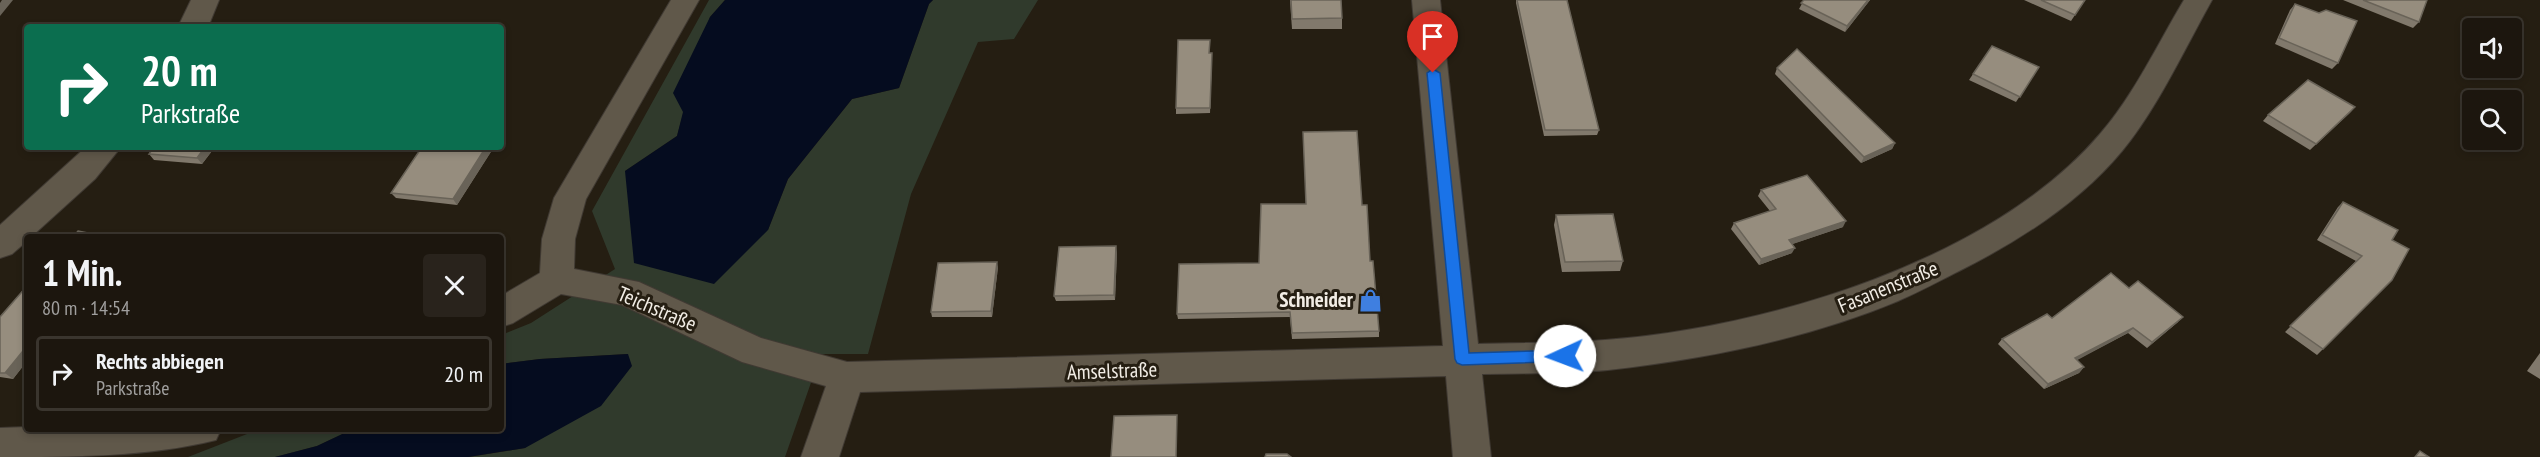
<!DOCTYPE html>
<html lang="de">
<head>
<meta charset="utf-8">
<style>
  :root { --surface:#1c160e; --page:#29231c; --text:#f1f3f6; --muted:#a09f9e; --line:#3a352e }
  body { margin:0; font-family:"PT Sans Narrow",sans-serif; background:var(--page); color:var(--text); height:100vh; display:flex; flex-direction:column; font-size:22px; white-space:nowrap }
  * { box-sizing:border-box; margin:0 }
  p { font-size:20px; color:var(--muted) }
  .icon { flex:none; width:33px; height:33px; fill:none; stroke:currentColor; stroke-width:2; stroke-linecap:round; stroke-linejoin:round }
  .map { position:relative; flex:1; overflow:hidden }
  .panel { position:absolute; left:24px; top:234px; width:480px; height:198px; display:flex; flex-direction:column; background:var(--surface); border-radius:6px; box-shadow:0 3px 9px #0003,0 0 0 2px var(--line) }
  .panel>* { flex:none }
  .hud { position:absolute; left:24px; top:24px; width:480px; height:126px; border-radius:6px; box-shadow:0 3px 9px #0003,0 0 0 2px var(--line); background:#0b6e4f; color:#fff; overflow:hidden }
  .controls { position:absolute; left:2462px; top:18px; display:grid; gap:12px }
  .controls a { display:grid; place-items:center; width:60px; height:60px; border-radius:6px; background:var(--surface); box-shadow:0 3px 9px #0003,0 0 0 2px var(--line); font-size:30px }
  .pin { position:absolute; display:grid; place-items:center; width:51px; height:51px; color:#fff; margin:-62px -26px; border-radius:50% 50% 50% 0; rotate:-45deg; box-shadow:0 0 6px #0007 }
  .pin .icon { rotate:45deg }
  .me { position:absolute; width:66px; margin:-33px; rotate:268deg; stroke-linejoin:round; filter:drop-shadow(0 0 4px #0008) }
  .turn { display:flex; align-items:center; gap:21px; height:126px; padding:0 18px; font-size:27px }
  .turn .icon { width:78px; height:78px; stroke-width:2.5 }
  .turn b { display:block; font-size:42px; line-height:51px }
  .round { display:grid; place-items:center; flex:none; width:63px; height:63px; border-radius:6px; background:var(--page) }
  .overview { display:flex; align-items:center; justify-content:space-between; height:102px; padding:0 18px }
  h1 { font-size:36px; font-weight:700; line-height:45px }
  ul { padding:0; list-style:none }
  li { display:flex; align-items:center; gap:18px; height:75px; margin:0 12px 9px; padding:0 6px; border:3px solid var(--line); border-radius:6px }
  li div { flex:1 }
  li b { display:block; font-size:22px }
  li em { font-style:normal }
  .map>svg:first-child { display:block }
</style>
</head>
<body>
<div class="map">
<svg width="2540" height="457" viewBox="0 0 2540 457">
  <rect width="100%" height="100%" fill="#251e12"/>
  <g fill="#303a2c">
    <path d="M709 0H725L710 17 677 136 625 171 768 230 788 179 852 99 899 88 929 4 933 0H1038L1014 39 978 42 911 194 868 354H821L785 457H469L525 448 628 354 540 359 501 364V335L531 323 615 269 592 211Z"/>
    <path d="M260 429H353L317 446 275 457H188Z"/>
  </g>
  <g fill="#050c1f">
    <path d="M725 0H933L929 4 899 88 852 99 788 179 768 230 714 284 634 263 625 171 677 136 683 112 673 93 710 17Z"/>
    <path d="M628 354 632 366 601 406 525 448 468 457H275L317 446 353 429H501V364L540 359Z"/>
  </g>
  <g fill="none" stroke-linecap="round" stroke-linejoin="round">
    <defs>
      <g id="minor">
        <path d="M191 0H219L208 27H178Z"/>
        <path d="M671 0H699L586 199 575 239 574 269 639 282 761 338 847 362 1443 346 1412 0H1440L1478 344C1520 343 1563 343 1605 340 1766 328 1992 261 2100 134 2134 95 2157 45 2184 0H2212C2185 48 2157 109 2122 151 2079 203 2019 241 1959 271 1939 281 1919 292 1898 301 1807 339 1706 359 1608 370 1567 374 1523 373 1482 374L1491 457H1453L1446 376 860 392 839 457H801L826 386 742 362 622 305 561 294 513 323 501 327V296L540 273 542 239 554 198Z"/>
        <path d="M86 147H121L95 179 31 237H27V241L12 254 0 258V225Z"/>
        <path d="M27 427V429H221L216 440C148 457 71 457 0 457V428Z"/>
      </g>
    </defs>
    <use href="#minor" stroke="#403a33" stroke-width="2"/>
    <use href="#minor" fill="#60584a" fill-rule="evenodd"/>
  </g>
  <g fill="#81796c">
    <path d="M1290 0H1341L1342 18V29H1292Z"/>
    <path d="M1516 0H1567L1599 130 1597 135 1544 136 1516 3Z"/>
    <path d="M1804 0H1870L1845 32 1799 9Z"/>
    <path d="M2024 0H2085L2071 21Z"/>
    <path d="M2343 0H2427L2419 22 2413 28Z"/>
    <path d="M2295 4 2338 63 2332 69 2275 44 2290 10Z"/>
    <path d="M1210 53H1212V59L1210 113 1176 114V108Z"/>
    <path d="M2039 67 2016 102 1969 80 1973 74Z"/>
    <path d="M1777 68 1895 143 1892 149 1861 163 1775 74Z"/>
    <path d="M2355 107 2310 150 2263 121 2268 115Z"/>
    <path d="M154 147H215L202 164 154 160 149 154Z"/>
    <path d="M422 147H494L457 205 396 198 391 193Z"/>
    <path d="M1761 190 1843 227 1792 244V253L1759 265 1731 229 1734 223 1770 211 1758 196Z"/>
    <path d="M2343 202 2392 240 2323 349 2317 355 2285 332 2356 261 2317 240 2338 207Z"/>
    <path d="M1362 205 1370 261 1379 331V337L1292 339 1290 317 1178 319 1177 314 1259 263Z"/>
    <path d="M1556 215 1623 261 1620 271 1562 272 1554 225Z"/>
    <path d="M1117 252 1115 300 1056 301 1054 296Z"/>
    <path d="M998 267 992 317H932L931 312Z"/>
    <path d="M27 286V361L13 379 0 377V317Z"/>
    <path d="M2129 288 2178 322 2147 348 2128 333 2076 360 2084 367 2079 373 2044 389 1998 344 2002 339Z"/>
    <path d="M2540 353V379L2527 371Z"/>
  </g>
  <g fill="#696358">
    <path d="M2 0H13L0 16V3Z"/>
    <path d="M1868 0H1870L1845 32 1847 26Z"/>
    <path d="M2355 107 2350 113 2310 150 2316 144Z"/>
    <path d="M1895 143 1892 149 1861 163 1864 157Z"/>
    <path d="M205 147H215L202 164 197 158Z"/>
    <path d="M486 147H494L457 205 453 199Z"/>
    <path d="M1846 221 1843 227 1787 246 1789 240Z"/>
    <path d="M1116 246 1117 252 1115 300 1114 295Z"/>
    <path d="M1795 248 1792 253 1759 265 1761 259Z"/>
    <path d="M997 262 998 267 992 317 991 311Z"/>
    <path d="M2183 317 2178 322 2147 348 2152 342Z"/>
    <path d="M2133 328 2128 333 2070 364 2075 358Z"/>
    <path d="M27 346V361L13 379 5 373Z"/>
    <path d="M2084 367 2079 373 2044 389 2048 384Z"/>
  </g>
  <g fill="#968d7e" stroke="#696358" stroke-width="1.5">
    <path d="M1291 0H1341L1342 18 1292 19Z"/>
    <path d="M1517 0H1567L1599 130H1545Z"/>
    <path d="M1804 0H1868L1847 26 1801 3Z"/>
    <path d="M2041 0H2085L2075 15Z"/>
    <path d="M2363 0H2427L2419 22Z"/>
    <path d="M2295 4 2319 13 2326 10 2357 21 2338 63 2279 38Z"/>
    <path d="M294 23 292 27H242L243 25Z"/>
    <path d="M1178 40H1210L1209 53H1212L1210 108H1176Z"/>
    <path d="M1992 46 2039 67 2020 97 1973 74Z"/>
    <path d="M1797 49 1895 143 1864 157 1777 68Z"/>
    <path d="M2308 80 2355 107 2316 144 2268 115Z"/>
    <path d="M1357 131 1362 205H1367L1370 261H1373L1379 331 1292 333 1290 312 1177 314 1179 264 1259 263 1261 204H1306L1303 132Z"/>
    <path d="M154 147H205L197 158 149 154Z"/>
    <path d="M422 147H486L453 199 391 193Z"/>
    <path d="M1807 175 1846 221 1789 240 1795 248 1761 259 1734 223 1776 209 1761 190Z"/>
    <path d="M2343 202 2398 230 2392 240 2409 249 2392 280 2323 349 2290 326 2362 256 2322 235Z"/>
    <path d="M1613 214 1623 261 1565 262 1556 215Z"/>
    <path d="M78 231 108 237H73Z"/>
    <path d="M1116 246 1114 295 1054 296 1059 247Z"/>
    <path d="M997 262 991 311 931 312 938 263Z"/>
    <path d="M2111 273 2129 288 2138 281 2183 317 2152 342 2133 328 2075 358 2084 367 2048 384 2002 339 2047 314 2052 318Z"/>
    <path d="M27 286V346L5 373H0V317Z"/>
    <path d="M1177 415 1176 457H1111L1114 416Z"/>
    <path d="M2420 451 2429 457H2415Z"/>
    <path d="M1266 454H1287L1291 457H1265Z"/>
  </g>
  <path fill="#1a73e8" stroke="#114b97" stroke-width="1.5" d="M1433 69 1440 73 1469 353 1565 350 1570 352 1572 356 1570 361 1462 365 1457 363 1455 359 1427 73Z"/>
  <defs>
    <symbol id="shop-bare" viewBox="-9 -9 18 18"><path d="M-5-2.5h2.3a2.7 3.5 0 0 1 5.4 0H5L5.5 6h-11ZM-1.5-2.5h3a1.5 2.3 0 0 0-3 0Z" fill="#3f7fe0" stroke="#251e12" stroke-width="2.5" paint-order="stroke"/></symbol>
  </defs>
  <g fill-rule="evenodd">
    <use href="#shop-bare" x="1354" y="284" width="33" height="33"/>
  </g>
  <g text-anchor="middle" stroke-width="6" stroke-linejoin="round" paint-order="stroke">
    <g font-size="21" fill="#f2ede5" stroke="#251e12">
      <text transform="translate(1888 287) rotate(-22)" y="7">Fasanenstraße</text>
      <text transform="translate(657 309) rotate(23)" y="7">Teichstraße</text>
      <text transform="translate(1112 371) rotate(-2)" y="7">Amselstraße</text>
    </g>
    <g font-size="21" font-weight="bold" fill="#f2ede5" stroke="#251e12" text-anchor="end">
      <text x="1353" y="307">Schneider</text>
    </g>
  </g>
</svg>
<div class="controls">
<a><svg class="icon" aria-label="sound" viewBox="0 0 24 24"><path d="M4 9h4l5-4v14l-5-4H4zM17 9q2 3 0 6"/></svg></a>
<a><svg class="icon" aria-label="search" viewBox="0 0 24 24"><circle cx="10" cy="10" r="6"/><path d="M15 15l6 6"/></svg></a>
</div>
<div class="pin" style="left:1433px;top:73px;background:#d93025"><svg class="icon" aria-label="arrive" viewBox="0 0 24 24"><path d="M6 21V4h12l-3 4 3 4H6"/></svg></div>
<svg class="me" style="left:1565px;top:356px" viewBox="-20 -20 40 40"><circle r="19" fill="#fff"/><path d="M0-13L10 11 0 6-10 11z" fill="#1a73e8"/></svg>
<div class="hud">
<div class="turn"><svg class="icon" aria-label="right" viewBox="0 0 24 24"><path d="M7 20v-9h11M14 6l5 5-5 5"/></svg><div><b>20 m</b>Parkstraße</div></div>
</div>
<section class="panel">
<div class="overview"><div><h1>1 Min.</h1><p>80 m · 14:54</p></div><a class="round"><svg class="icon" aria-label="close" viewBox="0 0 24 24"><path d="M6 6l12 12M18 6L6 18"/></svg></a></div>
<ul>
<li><svg class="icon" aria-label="right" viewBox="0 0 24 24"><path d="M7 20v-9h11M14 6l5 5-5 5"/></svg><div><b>Rechts abbiegen</b><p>Parkstraße</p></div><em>20 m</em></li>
</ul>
</section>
</div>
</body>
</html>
